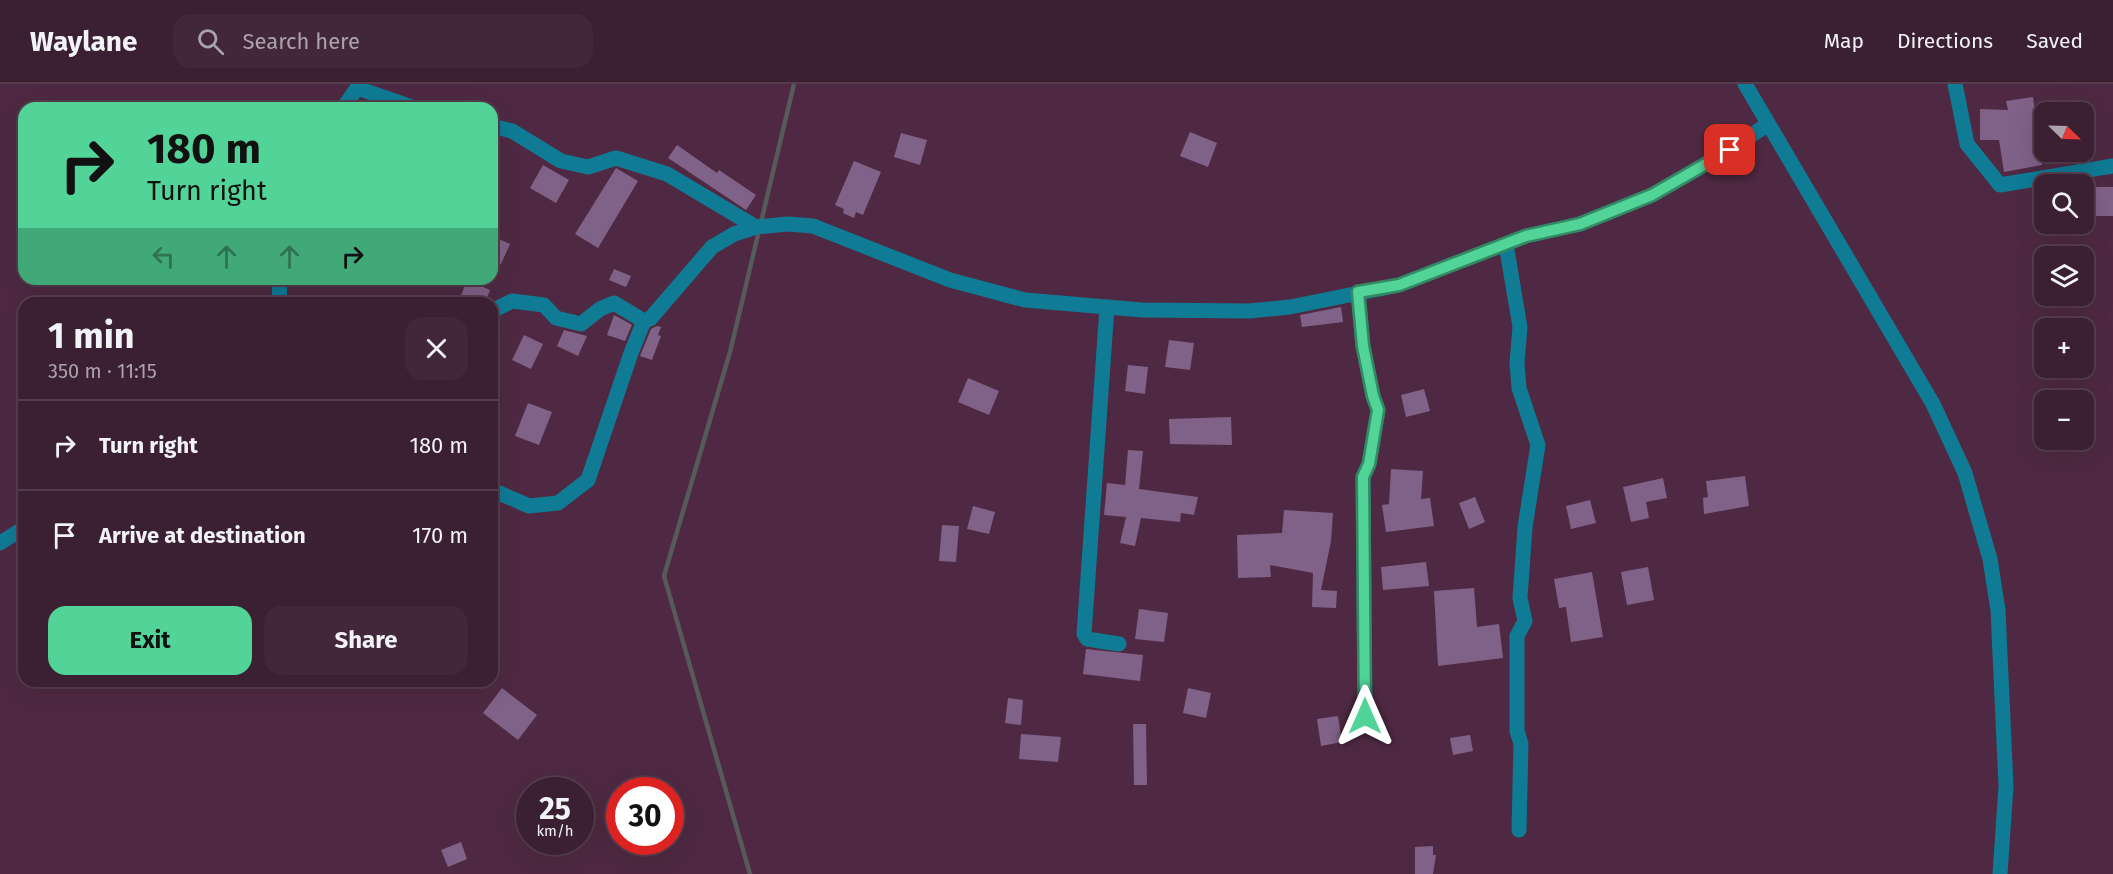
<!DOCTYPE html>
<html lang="en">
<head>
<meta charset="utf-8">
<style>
  :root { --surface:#3b1f32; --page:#42273a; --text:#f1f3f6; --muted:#aca2ac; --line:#543d4d; --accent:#52d397 }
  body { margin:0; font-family:"Fira Sans",sans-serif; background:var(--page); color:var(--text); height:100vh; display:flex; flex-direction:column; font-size:22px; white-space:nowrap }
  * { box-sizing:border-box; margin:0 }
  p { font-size:20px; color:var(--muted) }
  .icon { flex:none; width:33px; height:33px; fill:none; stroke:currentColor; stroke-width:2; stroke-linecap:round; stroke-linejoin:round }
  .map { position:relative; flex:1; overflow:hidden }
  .drawer { position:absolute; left:18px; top:213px; width:480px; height:390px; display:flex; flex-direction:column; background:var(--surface); border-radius:18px; box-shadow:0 6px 24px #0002,0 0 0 2px var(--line) }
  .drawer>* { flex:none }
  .banner { position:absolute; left:18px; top:18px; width:480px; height:183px; border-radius:18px; box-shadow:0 6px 24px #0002,0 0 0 2px var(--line); background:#52d397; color:#111; overflow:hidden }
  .needle { width:39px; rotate:113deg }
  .controls { position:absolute; left:2034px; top:18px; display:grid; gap:12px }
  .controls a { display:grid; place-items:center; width:60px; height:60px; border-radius:12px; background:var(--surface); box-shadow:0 6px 24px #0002,0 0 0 2px var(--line); font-size:30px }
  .speed { position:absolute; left:516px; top:693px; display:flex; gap:12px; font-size:30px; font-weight:700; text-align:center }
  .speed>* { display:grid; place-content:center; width:78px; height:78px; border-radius:50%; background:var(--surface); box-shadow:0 6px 24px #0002,0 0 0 2px var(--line); line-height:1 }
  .speed small { font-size:15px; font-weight:400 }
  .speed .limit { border:9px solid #d22; background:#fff; color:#111 }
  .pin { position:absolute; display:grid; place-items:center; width:51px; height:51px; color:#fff; margin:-26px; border-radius:12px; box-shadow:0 3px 9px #0006 }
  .me { position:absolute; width:66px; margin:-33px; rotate:0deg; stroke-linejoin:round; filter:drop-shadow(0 0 4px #0008) }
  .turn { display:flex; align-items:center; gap:21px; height:126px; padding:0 30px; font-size:27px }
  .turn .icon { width:78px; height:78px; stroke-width:2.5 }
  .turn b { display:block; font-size:42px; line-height:51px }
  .lanes { display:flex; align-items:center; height:57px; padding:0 30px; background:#0003; justify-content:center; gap:30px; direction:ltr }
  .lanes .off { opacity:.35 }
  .round { display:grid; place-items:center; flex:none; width:63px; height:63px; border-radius:18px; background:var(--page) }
  .head { display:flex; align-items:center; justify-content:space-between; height:102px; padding:0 30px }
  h1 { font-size:36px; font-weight:700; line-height:45px }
  .cta { display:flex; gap:12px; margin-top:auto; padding:12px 30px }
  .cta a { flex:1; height:69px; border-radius:18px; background:var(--accent); color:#111; font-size:24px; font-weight:700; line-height:69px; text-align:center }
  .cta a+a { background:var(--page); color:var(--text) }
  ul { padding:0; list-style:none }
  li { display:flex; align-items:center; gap:18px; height:90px; padding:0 30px; border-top:2px solid var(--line) }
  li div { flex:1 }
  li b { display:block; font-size:22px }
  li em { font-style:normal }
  header { display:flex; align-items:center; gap:36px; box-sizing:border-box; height:84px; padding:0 30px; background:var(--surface); border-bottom:2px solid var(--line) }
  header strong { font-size:28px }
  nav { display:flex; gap:33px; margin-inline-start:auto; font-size:21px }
  .search { width:420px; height:54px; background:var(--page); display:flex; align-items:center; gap:15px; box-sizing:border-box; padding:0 21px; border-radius:18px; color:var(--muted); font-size:22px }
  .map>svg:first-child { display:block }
</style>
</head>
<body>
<header>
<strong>Waylane</strong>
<div class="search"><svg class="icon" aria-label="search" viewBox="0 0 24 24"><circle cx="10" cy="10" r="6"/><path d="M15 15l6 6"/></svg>Search here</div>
<nav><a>Map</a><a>Directions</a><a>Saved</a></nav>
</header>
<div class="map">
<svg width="2113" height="790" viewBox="0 0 2113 790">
  <rect width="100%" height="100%" fill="#4f2943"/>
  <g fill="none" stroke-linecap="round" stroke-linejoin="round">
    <path stroke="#565a58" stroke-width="4.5" d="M750 790 664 492 730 268 794 0"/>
  </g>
  <g fill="#806187">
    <path d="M2033 13 2042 81 2004 88 1999 56H1980V25L2008 26 2006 17Z"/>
    <path d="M1190 48 1217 59 1208 83 1180 72Z"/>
    <path d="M901 49 927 56 920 81 894 73Z"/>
    <path d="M677 61 717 89 719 86 756 111 746 126 668 74Z"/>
    <path d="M854 77 881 88 863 131 856 128 854 134 843 129 844 125 835 121Z"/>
    <path d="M543 81 569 96 556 119 530 104Z"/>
    <path d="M616 84 638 97 598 164 575 150Z"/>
    <path d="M2095 103H2113V132H2094Z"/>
    <path d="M492 152 510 160 501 180 492 176Z"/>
    <path d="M614 185 631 192 626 203 609 196Z"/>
    <path d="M467 196 490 206 485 219H458Z"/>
    <path d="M1341 223 1343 238 1302 243 1300 231Z"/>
    <path d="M614 231 632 241 625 257 607 251Z"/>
    <path d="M657 242 661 243 658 251 661 252 652 276 640 272 651 245Z"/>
    <path d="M564 246 587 252 578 272 557 262Z"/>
    <path d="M524 251 543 260 531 285 512 276Z"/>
    <path d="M1169 256 1194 259 1190 286 1165 283Z"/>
    <path d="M1128 281 1148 283 1145 310 1125 307Z"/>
    <path d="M968 294 999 307 989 331 958 318Z"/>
    <path d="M1424 305 1430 327 1406 333 1401 311Z"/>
    <path d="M528 319 552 328 539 361 515 352Z"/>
    <path d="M1231 333 1232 361 1170 360 1169 335Z"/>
    <path d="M1128 366 1143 367 1139 405 1198 413 1194 431 1181 429 1180 438 1141 434 1135 462 1120 459 1126 433 1104 431 1107 399 1125 401Z"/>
    <path d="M1391 385 1423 387 1421 415 1430 414 1434 442 1386 448 1382 421 1389 420Z"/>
    <path d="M1745 392 1749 422 1704 430 1703 414 1708 413 1706 397Z"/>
    <path d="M1663 394 1667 414 1646 418 1649 434 1631 438 1623 403Z"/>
    <path d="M1475 413 1485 438 1469 445 1459 419Z"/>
    <path d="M1590 416 1596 439 1571 445 1566 422Z"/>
    <path d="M973 422 995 428 989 450 967 445Z"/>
    <path d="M1284 426 1333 429 1331 457 1321 506 1337 507 1336 524 1312 523 1313 489 1270 481 1271 493 1238 494 1237 451 1282 449Z"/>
    <path d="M942 441 959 442 956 478 939 477Z"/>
    <path d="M1426 478 1429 502 1383 506 1381 483Z"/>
    <path d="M1648 483 1654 516 1627 521 1621 488Z"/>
    <path d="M1592 488 1603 553 1571 558 1566 523 1559 524 1554 495Z"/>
    <path d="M1474 504 1477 543 1499 540 1503 574 1438 582 1434 507Z"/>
    <path d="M1139 525 1168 529 1164 558 1135 555Z"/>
    <path d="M1086 565 1143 571 1140 597 1083 590Z"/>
    <path d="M502 604 537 631 518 656 483 629Z"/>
    <path d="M1188 604 1211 609 1206 634 1183 629Z"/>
    <path d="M1008 614 1023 616 1021 641 1005 639Z"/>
    <path d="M1338 632 1342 658 1321 662 1317 635Z"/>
    <path d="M1133 640H1146L1147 701H1134Z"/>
    <path d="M1021 650 1061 653 1058 678 1019 675Z"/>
    <path d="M1470 651 1473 667 1453 671 1450 654Z"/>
    <path d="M461 758 467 775 448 783 441 766Z"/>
    <path d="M1433 762V771H1436L1433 790H1415V763Z"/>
  </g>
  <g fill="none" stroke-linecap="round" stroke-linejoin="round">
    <g stroke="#107b95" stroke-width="15">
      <path d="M1745 0 1933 320 1965 389 1990 475 1998 526 2006 702 2000 790"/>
      <path d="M1955 0 1967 60 2000 101 2113 82"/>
      <path d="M357 4 415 24"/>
      <path d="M343 24 360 0"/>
      <path d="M492 42 512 47 561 77 588 83 616 74 667 90 756 143"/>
      <path d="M1506 160 1520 243 1517 279 1519 304 1538 361 1525 443 1520 514 1525 537 1517 552V647L1521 660 1519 746"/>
      <path d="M1358 208 1363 262 1373 312 1378 326 1369 380 1363 393 1365 632"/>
      <path d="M279 219 280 195"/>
      <path d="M1107 223 1084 550 1087 555 1119 560"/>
      <path d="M492 227 512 217 544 221 556 234 581 240 600 225 614 219 644 237 650 235 712 163 734 150 756 143 788 140 813 142 950 196 1025 216 1142 226 1249 227 1290 223 1399 201 1526 152 1580 140 1652 111 1730 66 1768 40"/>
      <path d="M492 406 529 422 558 419 588 396 631 269 644 237"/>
      <path d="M0 459 24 444"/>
    </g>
  </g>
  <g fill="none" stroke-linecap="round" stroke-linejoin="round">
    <defs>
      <path id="route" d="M1365 632 1363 393 1369 380 1378 326 1373 312 1363 262 1358 208 1399 201 1526 152 1580 140 1652 111 1730 66"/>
    </defs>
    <use href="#route" stroke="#358962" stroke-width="15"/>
    <use href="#route" stroke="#52d397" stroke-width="10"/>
  </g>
</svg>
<div class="controls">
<a><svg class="needle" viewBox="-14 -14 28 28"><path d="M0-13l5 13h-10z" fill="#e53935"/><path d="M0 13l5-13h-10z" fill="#aca2ac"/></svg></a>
<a><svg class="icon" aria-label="search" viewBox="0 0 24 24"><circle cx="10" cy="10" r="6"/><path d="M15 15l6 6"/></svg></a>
<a><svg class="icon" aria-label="layers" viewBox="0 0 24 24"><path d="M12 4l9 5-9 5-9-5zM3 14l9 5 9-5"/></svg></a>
<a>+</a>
<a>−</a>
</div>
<div class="speed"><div>25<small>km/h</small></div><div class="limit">30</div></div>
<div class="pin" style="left:1730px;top:66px;background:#d93025"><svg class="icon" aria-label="arrive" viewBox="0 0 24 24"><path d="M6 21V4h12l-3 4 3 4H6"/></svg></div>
<svg class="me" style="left:1365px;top:632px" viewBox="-20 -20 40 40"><path d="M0-17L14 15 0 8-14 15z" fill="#52d397" stroke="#fff" stroke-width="4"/></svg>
<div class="banner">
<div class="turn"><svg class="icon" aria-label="right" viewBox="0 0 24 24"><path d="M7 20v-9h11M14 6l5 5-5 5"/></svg><div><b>180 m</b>Turn right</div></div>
<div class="lanes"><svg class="icon off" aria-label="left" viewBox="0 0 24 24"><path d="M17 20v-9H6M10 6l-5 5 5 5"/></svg><svg class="icon off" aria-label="ahead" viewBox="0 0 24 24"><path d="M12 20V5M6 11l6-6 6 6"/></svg><svg class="icon off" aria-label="ahead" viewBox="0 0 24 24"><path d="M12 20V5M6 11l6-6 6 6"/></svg><svg class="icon" aria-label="right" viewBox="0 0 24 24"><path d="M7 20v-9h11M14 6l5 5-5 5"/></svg></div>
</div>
<section class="drawer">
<div class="head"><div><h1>1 min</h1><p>350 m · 11:15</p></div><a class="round"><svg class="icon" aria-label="close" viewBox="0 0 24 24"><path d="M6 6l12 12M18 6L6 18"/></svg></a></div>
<ul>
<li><svg class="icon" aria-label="right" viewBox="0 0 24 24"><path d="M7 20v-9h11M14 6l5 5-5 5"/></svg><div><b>Turn right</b></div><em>180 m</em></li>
<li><svg class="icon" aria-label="arrive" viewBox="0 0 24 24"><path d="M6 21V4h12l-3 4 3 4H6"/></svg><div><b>Arrive at destination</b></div><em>170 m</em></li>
</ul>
<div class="cta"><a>Exit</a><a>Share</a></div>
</section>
</div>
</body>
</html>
